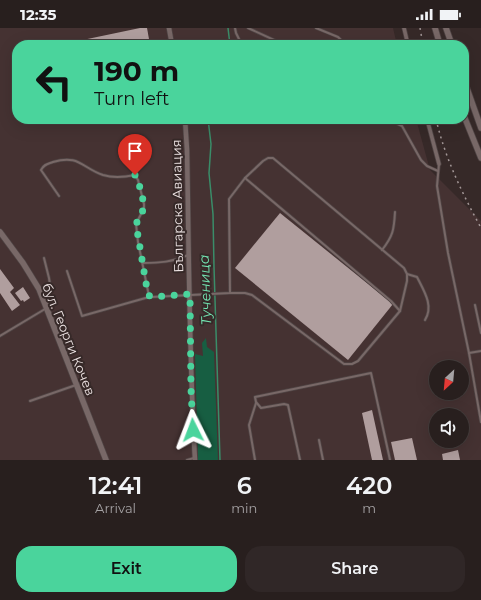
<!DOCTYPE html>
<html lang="en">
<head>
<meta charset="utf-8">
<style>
  :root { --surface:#281f1e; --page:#302727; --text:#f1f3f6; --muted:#a5a2a4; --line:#443d3c; --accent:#4ad49c }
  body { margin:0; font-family:Montserrat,sans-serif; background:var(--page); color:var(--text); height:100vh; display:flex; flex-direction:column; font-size:15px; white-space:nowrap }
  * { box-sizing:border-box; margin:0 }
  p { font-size:13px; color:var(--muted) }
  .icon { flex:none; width:22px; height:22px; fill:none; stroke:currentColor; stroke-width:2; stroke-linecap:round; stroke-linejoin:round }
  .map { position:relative; height:432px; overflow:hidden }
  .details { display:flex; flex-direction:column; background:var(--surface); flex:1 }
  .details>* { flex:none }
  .banner { position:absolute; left:12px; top:12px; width:457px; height:84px; border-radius:16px; box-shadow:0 4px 16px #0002,0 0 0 1px var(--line); background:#4ad49c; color:#111; overflow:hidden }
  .needle { width:26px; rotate:206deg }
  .buttons { position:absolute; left:429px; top:332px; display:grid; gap:8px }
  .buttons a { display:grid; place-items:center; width:40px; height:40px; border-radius:50%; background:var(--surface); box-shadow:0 4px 16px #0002,0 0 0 1px var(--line); font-size:20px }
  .pin { position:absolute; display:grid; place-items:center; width:34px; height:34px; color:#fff; margin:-41px -17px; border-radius:50% 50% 50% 0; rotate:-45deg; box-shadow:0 0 4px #0007 }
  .pin .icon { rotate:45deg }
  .me { position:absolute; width:44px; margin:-22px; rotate:357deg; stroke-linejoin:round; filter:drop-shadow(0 0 3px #0008) }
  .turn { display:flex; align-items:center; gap:14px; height:84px; padding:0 16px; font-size:18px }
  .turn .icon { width:52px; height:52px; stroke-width:2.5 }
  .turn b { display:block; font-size:28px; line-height:34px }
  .eta { display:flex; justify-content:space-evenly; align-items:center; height:68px; text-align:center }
  .eta b { font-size:24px; font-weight:600; line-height:28px }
  .action { display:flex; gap:8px; margin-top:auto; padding:8px 16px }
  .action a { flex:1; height:46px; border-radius:16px; background:var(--accent); color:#111; font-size:16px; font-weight:600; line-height:46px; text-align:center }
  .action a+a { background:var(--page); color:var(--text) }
  .status { display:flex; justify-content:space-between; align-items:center; height:28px; padding:0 20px; background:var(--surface); direction:ltr }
  .status svg { height:11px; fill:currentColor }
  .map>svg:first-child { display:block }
</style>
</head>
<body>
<div class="status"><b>12:35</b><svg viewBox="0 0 49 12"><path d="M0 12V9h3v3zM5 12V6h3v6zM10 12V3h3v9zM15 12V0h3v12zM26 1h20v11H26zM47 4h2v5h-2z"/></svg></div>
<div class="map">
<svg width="481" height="432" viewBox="0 0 481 432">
  <rect width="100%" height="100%" fill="#362928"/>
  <path fill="#453232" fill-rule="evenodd" d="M0 0H393L397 17H17V91H416L430 142 481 193V432H0ZM436 339H462V365H436ZM436 387H462V413H436Z"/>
  <path fill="#175e42" d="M206 310 207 319 214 324 218 432H198L195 326 203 328 202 315Z"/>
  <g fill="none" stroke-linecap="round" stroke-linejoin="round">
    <g stroke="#3a8d69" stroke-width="1.5">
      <path d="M228 0 230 17"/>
      <path d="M208 91 211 116 209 145 213 186 214 239 220 432"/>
    </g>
  </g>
  <g fill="#b09e9e">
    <path d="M140 0H147L149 11 122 17H74L73 14Z"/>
    <path d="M280 185 393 276 348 332 235 240Z"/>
    <path d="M0 241 14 260 10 264 20 277 12 283 0 265Z"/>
    <path d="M23 259 30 270 24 274 23 272 21 273 15 265Z"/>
    <path d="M372 382 383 432H372L362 385Z"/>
    <path d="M412 410 417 432H395L391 414Z"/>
    <path d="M458 422 460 432H443L442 426Z"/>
  </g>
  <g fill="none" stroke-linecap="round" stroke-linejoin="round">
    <defs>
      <g id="service">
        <path d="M235 0 236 5 242 17"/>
        <path d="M248 0 285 17"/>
        <path d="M316 0 338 9 346 17"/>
        <path d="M387 91 402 98 421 132 427 138 438 143"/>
        <path d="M439 136 437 158 448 225 469 325 481 394"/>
        <path d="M245 150 391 273 400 283"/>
        <path d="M59 168 41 142C44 136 48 136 53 134 79 126 82 140 103 147 113 150 125 149 135 147L138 152 144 176V180L136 196 138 214 149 268 152 269 230 265H245L252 267 344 336H352L358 333 400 283 407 253V246L404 240 273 130H268L263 133 245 150 229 171 230 265"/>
        <path d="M382 222C393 208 394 202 395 184"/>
        <path d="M44 230 49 250 51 263 47 277"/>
        <path d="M143 235C159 235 173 234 188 227"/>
        <path d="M67 243 82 288 149 269"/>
        <path d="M407 246 417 249C424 263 434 278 425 292"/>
        <path d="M475 277 481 305"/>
        <path d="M0 308 45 281"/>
        <path d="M469 325 481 323"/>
        <path d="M30 373 76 357"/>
        <path d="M319 412 323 432"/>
        <path d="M187 432 194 430"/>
        <path d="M255 432 249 397 256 375"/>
        <path d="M300 432 288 377 284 376 261 380 256 374 255 369 371 345 390 432"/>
      </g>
      <g id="minor">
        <path d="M404 0 408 17"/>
        <path d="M427 91 439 136"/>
      </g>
      <g id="tertiary">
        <path d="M169 0 172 17"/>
        <path d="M185 91 187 122C189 225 189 329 195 432"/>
      </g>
      <g id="secondary">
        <path d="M435 0 440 17"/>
        <path d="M446 0 452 17"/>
        <path d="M464 52 481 100"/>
        <path d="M464 88 481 130"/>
        <path d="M0 204 23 235 39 261 106 432"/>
      </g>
    </defs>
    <use href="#service" stroke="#4f4444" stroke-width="3.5"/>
    <use href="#minor" stroke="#4f4444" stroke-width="5"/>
    <use href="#tertiary" stroke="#4f4444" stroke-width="6"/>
    <use href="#secondary" stroke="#4f4444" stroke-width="7"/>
    <use href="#service" stroke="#786867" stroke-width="2"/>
    <use href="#minor" stroke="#786867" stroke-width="3.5"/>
    <use href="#tertiary" stroke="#786867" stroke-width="4.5"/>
    <use href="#secondary" stroke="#786867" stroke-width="5.5"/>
    <g stroke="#a39797" stroke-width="1.5" stroke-dasharray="2 4" stroke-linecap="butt">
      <path d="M420 0 423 17"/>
      <path d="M436 91C445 130 462 165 481 200"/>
    </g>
  </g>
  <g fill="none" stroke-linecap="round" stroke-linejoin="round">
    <path stroke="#4ad49c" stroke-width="7" stroke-dasharray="0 12.6" d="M135 147 138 152 144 176V180L136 196 148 267 152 269 190 266 191 361 193 402"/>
  </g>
  <g text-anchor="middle" stroke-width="4" stroke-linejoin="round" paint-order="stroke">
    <g font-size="13" fill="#efe5e5" stroke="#362928">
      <text transform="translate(177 178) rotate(-91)" y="5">Българска Авиация</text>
      <text transform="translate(69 311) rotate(68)" y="5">бул. Георги Кочев</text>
    </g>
    <g font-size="14" font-style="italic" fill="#74e6b3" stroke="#362928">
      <text transform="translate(205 262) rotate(-92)" y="5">Тученица</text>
    </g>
  </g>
</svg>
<div class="buttons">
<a><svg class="needle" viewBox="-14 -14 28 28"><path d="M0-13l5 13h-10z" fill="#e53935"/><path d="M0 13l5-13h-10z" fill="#a5a2a4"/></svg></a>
<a><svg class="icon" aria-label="sound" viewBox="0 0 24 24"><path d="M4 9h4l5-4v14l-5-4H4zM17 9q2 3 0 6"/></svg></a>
</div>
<div class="pin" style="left:135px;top:147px;background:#d93025"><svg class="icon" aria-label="arrive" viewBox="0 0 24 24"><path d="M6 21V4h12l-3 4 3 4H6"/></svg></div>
<svg class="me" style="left:193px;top:402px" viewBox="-20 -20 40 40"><path d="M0-17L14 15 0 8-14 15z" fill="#4ad49c" stroke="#fff" stroke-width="4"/></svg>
<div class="banner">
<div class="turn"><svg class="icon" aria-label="left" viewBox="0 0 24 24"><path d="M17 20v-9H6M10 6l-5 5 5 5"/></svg><div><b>190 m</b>Turn left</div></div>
</div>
</div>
<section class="details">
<div class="eta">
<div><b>12:41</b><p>Arrival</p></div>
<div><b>6</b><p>min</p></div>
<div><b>420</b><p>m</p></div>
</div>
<div class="action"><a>Exit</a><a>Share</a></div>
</section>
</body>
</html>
